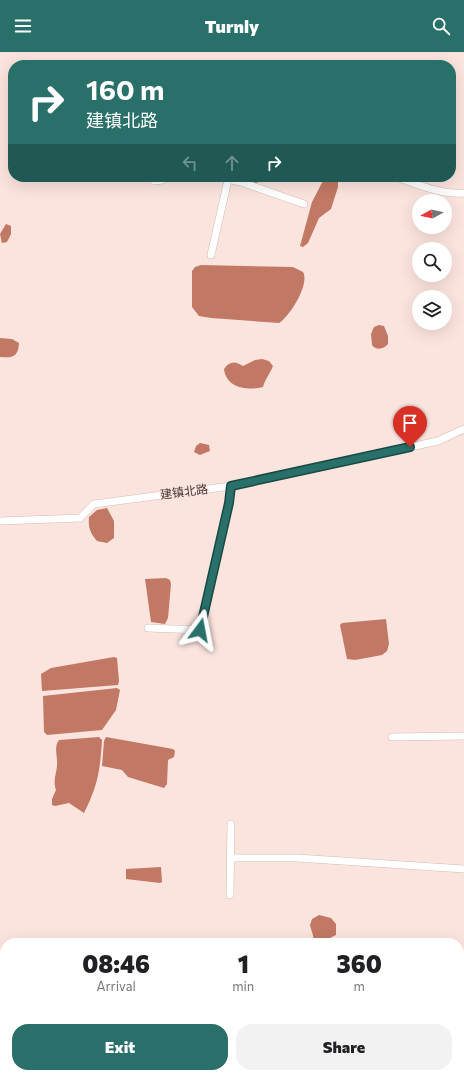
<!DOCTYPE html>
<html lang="en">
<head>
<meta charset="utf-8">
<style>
  :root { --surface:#fff; --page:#f2f2f2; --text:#202124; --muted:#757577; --accent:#287069 }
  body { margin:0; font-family:Commissioner,"Noto Sans SC",sans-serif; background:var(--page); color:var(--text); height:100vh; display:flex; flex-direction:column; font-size:15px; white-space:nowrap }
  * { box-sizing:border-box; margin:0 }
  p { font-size:13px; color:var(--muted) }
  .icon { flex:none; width:22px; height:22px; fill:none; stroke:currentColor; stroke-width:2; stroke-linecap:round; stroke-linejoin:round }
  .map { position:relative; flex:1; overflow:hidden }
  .details { position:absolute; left:0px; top:886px; width:464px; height:140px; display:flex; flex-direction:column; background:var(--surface); border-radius:16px 16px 0 0; box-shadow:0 4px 16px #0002 }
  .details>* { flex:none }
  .banner { position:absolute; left:8px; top:8px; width:448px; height:122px; border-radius:16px; box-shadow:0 4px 16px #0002; background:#287069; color:#fff; overflow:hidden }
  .needle { width:26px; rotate:262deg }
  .tools { position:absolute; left:412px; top:142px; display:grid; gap:8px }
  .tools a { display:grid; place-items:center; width:40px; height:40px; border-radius:50%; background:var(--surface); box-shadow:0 4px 16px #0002; font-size:20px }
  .pin { position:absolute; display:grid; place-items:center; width:34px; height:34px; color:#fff; margin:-41px -17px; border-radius:50% 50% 50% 0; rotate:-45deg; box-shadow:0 0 4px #0007 }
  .pin .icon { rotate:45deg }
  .me { position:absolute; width:44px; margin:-22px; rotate:13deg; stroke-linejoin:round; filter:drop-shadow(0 0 3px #0008) }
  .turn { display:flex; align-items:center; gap:14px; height:84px; padding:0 12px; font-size:18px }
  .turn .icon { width:52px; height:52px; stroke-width:2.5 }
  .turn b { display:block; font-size:28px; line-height:34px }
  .lanes { display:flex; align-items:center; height:38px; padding:0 12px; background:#0003; justify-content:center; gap:20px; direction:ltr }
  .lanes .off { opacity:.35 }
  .eta { display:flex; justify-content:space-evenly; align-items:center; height:68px; text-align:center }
  .eta b { font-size:24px; font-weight:800; line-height:28px }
  .cta { display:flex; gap:8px; margin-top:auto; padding:8px 12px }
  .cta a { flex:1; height:46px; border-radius:16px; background:var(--accent); color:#fff; font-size:16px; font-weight:800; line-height:46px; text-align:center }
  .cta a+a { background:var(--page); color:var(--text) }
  header { display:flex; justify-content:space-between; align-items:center; height:52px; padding:0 12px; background:var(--accent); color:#fff; font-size:18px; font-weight:800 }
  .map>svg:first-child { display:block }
</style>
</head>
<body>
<header><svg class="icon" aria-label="menu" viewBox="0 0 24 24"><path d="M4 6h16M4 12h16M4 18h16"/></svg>Turnly<svg class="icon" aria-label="search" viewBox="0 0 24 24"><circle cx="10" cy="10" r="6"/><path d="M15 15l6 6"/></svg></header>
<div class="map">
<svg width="464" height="1026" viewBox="0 0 464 1026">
  <rect width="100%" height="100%" fill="#fce4de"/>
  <g fill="#c17864">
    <path d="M246 125H265L263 129 255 131 246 127Z"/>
    <path d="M325 125H338V135L331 157 319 166 308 191 303 195 300 194 312 150Z"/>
    <path d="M6 172 11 174V182L7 190 2 191 0 182Z"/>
    <path d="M201 213 293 215 303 220C310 232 290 264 279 271L211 266 199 264 192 255V219L195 215Z"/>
    <path d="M379 273 384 274 388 284V292C384 297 376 299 372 293L371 282 374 275Z"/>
    <path d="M0 286 12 287 19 291C18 305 13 306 0 305Z"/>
    <path d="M262 307 269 309 273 314C270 322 265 327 263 335 248 339 226 336 224 317 230 309 235 309 243 314L255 308Z"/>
    <path d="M200 391 209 393 210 399 200 403 194 400 196 394Z"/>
    <path d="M107 456 114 469V486L107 491 97 489C90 481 88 475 89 465L97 458Z"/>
    <path d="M166 526 170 528 171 532 168 566 165 572 151 570 145 527Z"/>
    <path d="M386 567 389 592 387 599 382 603 355 608 347 607 340 573 342 571Z"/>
    <path d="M114 605 117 606 119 629 118 633 42 639 41 622 51 616Z"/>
    <path d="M117 636 120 638 116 658 102 678 47 683 44 680 43 644Z"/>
    <path d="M99 685 102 688C100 719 98 733 84 761L69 751 55 754 52 753V747L56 738C52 727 58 720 57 709 57 703 54 694 59 688Z"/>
    <path d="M106 685 173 697 175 699 174 705 168 708 167 732 164 736 128 725 122 718 102 714 104 689Z"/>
    <path d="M161 815 162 830 160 831 126 827V817Z"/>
    <path d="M319 863 331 866 336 872V883L326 888 315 891 310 873 312 867Z"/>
    <path d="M464 967V986L459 987V968Z"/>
    <path d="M140 1021H262L227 1026H108Z"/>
  </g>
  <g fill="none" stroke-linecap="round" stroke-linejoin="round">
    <defs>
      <g id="minor">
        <path d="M219 125 241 130 304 152"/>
        <path d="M396 125C417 132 441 143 464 141"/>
        <path d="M154 129 163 128 166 125"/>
        <path d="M211 203 228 128"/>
        <path d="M0 469 80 466 94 452 231 434 438 389 464 377"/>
        <path d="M148 576 200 578 229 451 231 434"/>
        <path d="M392 685 464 684"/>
        <path d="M230 806H297L464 817"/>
        <path d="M230 843 231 772"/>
        <path d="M459 1010 464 1009"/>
        <path d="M362 1026 393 1021"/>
      </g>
    </defs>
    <use href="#minor" stroke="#d3bcb6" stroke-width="8"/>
    <use href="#minor" stroke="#fff" stroke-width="7"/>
  </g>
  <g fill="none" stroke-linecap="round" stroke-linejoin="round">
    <defs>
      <path id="route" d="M200 578 229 451 231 434 410 395"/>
    </defs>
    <use href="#route" stroke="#1a4944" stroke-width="10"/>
    <use href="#route" stroke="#287069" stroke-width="7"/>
  </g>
  <g text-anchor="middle" stroke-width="3" stroke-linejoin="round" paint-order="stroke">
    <g font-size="12" fill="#443b38" stroke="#fce4de">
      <text transform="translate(184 440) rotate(-7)" y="4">建镇北路</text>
    </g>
  </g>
</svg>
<div class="tools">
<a><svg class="needle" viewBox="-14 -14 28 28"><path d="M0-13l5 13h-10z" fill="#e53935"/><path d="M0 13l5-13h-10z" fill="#757577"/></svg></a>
<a><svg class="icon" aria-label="search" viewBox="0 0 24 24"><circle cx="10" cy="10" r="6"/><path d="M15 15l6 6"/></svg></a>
<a><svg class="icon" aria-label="layers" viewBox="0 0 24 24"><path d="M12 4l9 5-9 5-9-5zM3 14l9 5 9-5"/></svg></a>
</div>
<div class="pin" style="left:410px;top:395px;background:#d93025"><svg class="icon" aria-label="arrive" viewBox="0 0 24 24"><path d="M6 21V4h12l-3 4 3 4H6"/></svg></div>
<svg class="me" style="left:200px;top:578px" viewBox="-20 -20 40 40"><path d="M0-17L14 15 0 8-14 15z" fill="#287069" stroke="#fff" stroke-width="4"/></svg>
<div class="banner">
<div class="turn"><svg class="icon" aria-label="right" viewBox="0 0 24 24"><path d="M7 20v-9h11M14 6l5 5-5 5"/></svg><div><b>160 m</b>建镇北路</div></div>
<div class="lanes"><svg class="icon off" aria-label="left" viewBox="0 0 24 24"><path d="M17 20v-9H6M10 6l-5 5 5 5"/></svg><svg class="icon off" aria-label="ahead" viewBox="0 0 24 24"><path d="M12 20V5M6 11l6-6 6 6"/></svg><svg class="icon" aria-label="right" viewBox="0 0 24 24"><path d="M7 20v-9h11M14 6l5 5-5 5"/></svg></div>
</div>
<section class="details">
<div class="eta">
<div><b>08:46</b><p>Arrival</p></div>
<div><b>1</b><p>min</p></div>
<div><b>360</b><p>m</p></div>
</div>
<div class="cta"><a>Exit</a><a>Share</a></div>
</section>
</div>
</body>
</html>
